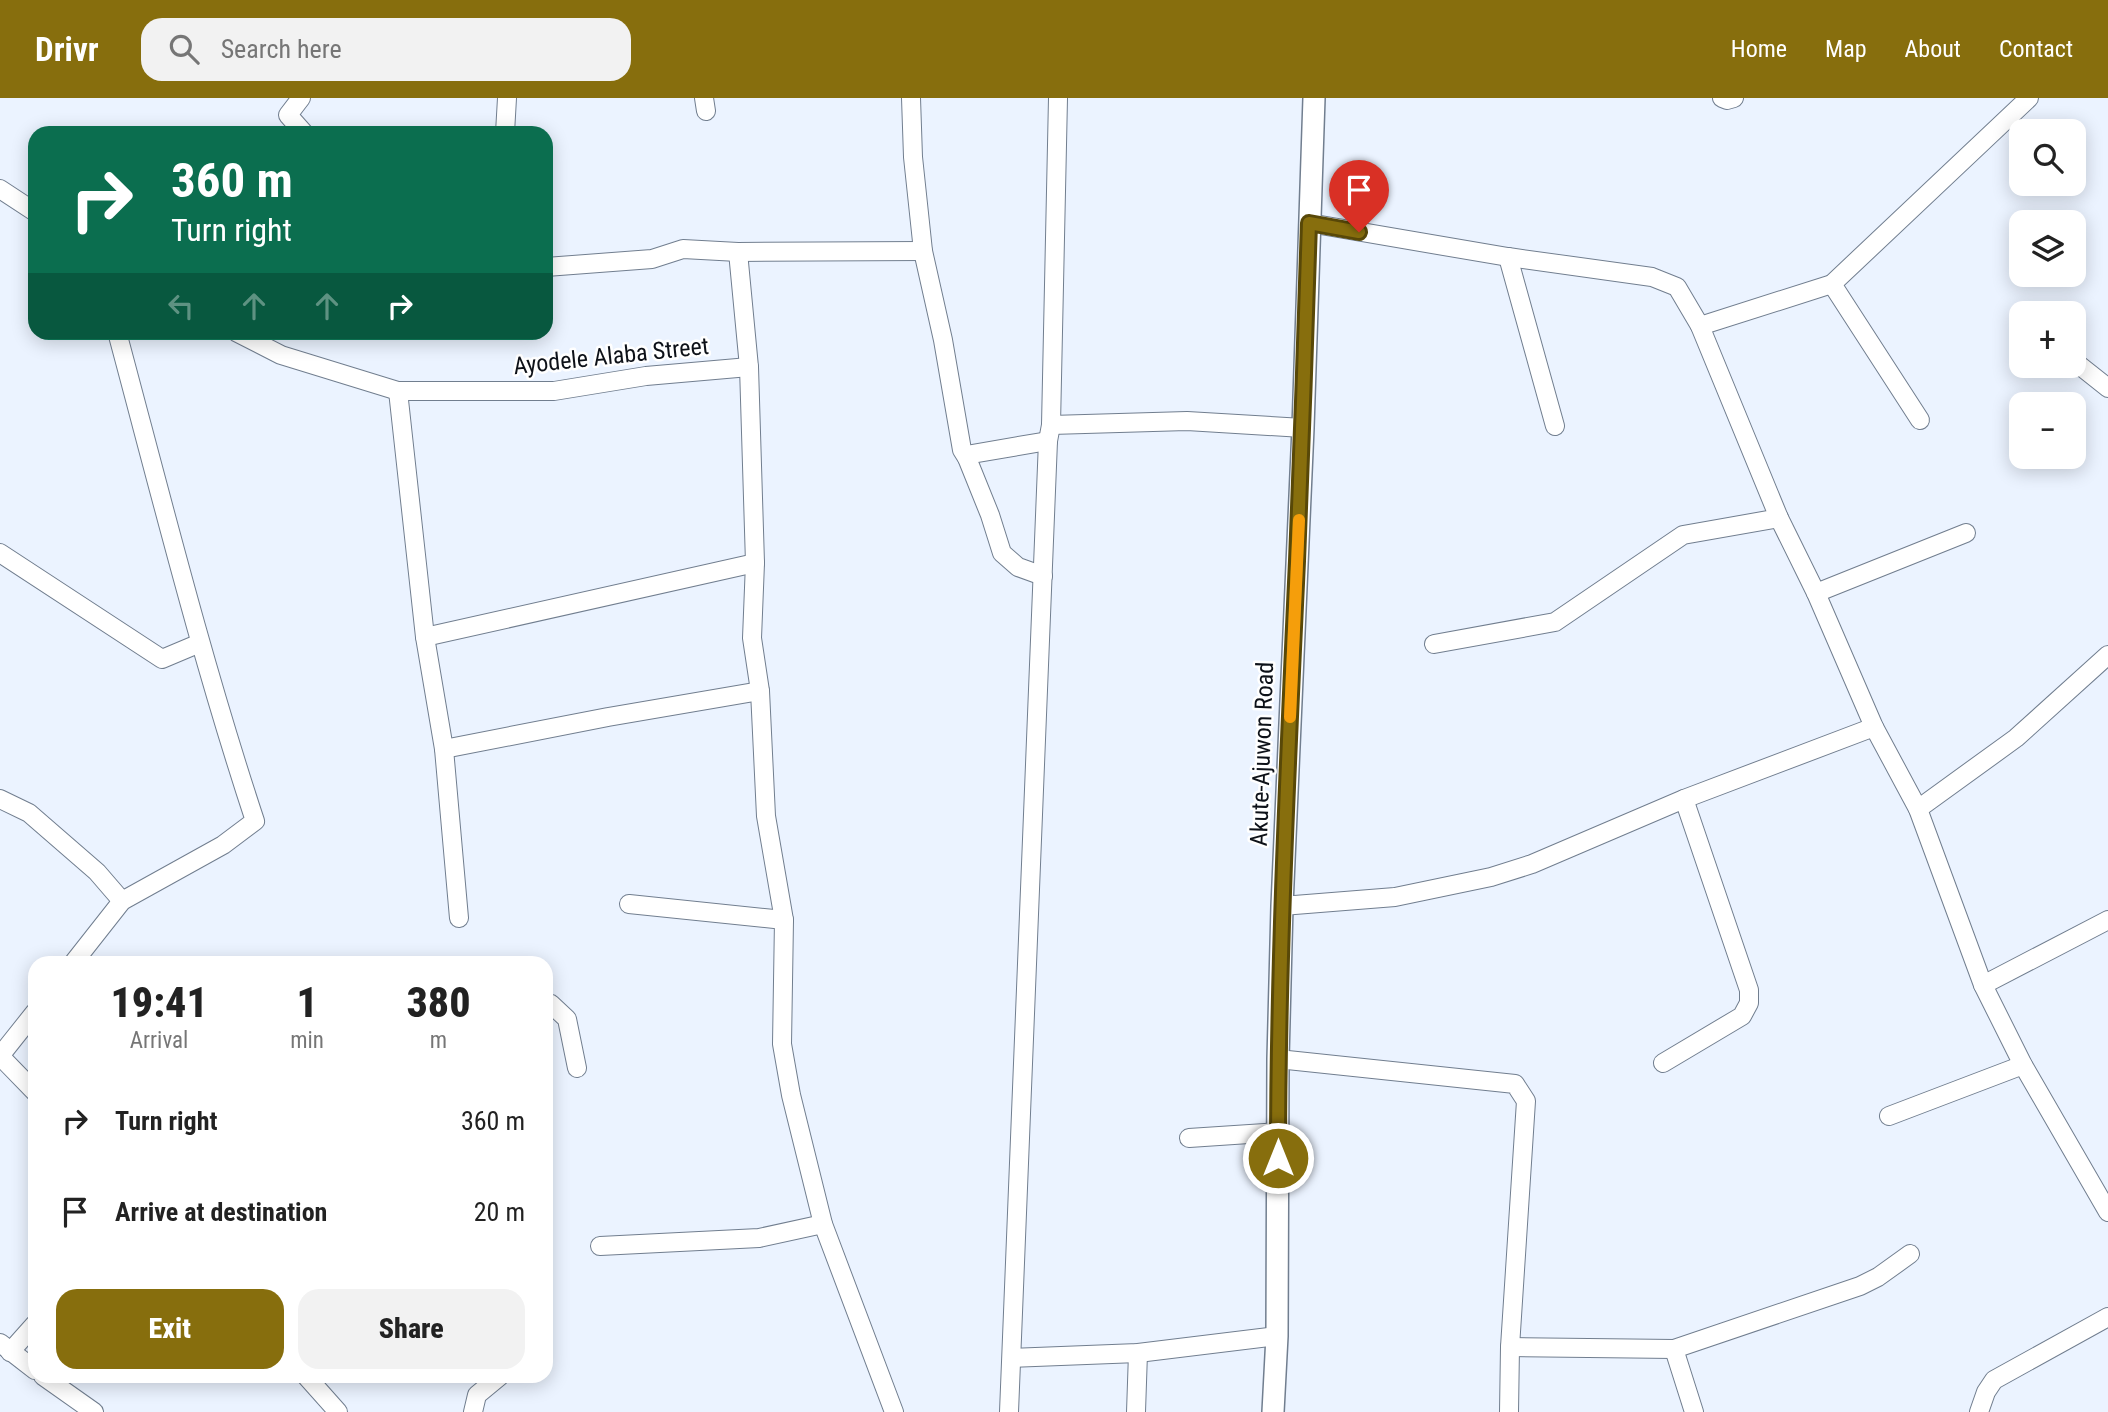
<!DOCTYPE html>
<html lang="en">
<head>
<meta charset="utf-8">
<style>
  :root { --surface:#fff; --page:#f2f2f2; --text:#222; --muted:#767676; --accent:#876e0d }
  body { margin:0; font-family:"Roboto Condensed",sans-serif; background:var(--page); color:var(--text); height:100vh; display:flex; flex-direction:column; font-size:26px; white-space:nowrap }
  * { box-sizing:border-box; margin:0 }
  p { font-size:23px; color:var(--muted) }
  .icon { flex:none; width:38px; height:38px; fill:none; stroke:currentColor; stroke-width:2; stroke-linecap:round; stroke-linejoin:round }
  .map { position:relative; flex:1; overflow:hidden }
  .sheet { position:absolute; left:28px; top:858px; width:525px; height:427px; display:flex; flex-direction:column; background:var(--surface); border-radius:21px; box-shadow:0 4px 18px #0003 }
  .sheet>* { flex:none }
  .guide { position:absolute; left:28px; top:28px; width:525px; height:214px; border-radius:21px; box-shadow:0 4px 18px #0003; background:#0b6e4f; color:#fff; overflow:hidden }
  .fabs { position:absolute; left:2009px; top:21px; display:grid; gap:14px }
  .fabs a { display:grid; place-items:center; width:77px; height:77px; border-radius:14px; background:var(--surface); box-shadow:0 4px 18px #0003; font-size:35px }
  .pin { position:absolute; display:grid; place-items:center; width:60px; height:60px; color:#fff; margin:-72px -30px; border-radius:50% 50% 50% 0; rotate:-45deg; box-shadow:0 0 7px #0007 }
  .pin .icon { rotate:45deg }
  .me { position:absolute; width:77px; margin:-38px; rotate:0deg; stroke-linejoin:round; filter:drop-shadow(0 0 5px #0008) }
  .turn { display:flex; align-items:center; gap:24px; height:147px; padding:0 28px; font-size:32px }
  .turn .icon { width:91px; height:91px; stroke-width:2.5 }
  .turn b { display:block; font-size:49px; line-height:60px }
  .lanes { display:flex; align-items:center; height:66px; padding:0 28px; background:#0003; justify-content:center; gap:35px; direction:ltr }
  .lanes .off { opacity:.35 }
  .eta { display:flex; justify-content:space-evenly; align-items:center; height:119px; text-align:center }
  .eta b { font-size:42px; font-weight:800; line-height:49px }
  .button { display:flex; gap:14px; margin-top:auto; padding:14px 28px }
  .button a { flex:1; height:80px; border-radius:21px; background:var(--accent); color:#fff; font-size:28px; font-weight:800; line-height:80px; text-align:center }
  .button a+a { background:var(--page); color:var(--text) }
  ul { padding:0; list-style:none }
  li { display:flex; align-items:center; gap:21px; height:91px; padding:0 28px }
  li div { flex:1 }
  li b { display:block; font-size:26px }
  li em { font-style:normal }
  header { display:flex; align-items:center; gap:42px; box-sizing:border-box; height:98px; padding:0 35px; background:var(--accent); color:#fff }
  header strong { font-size:33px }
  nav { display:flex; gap:38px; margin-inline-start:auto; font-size:24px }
  .search { width:490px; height:63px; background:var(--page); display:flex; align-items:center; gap:18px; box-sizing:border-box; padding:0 24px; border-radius:21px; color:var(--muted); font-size:26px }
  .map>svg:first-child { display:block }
</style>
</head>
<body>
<header>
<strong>Drivr</strong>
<div class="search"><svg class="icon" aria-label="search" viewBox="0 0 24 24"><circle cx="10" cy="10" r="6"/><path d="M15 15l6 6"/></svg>Search here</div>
<nav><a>Home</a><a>Map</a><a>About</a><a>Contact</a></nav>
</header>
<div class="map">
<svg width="2108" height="1314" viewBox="0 0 2108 1314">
  <rect width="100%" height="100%" fill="#ebf3ff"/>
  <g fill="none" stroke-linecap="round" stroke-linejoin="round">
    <defs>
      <g id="minor">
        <path d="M301 0 288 17 304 35"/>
        <path d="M704 0 706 13"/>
        <path d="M911 0 913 59 923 153 943 242 962 352 967 360 990 417 1002 455 1018 469 1043 478"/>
        <path d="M1722 0 1727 2 1734 0"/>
        <path d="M505 35 507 0"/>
        <path d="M0 91 35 114"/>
        <path d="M1309 125 1508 159 1652 179 1677 189 1700 228 1779 420 1816 495 1874 629 1918 711 1983 887 2023 967 2108 1114"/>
        <path d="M738 154 749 269 755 465 752 540 760 593 766 718 784 822 782 946 791 997 823 1126 894 1314"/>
        <path d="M1508 159 1555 328"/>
        <path d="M546 169 652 161 683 151 738 154 923 153"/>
        <path d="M1832 186 1920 322"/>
        <path d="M1700 228 1832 186 2029 0"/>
        <path d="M236 234 281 257 398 293H554L646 278 749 269"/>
        <path d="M2074 263 2108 290"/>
        <path d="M398 293 425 539 444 651 459 820"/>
        <path d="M1051 327 1187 323 1303 330"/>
        <path d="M967 360 972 356 1048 343"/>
        <path d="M0 455 162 561 200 545"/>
        <path d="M1816 495 1966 435"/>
        <path d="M425 539 755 465"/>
        <path d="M1434 546 1555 524 1683 437 1779 420"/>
        <path d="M444 651 608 619 760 593"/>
        <path d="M0 701 29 715 97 774 122 803"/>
        <path d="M1918 711 2016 640 2108 557"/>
        <path d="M629 806 784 822"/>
        <path d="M1282 808 1395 799 1491 779 1532 766 1684 701 1874 629"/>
        <path d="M74 864 122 803 223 747 255 723C202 563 161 398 117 234"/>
        <path d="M1983 887 2108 822"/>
        <path d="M546 909 551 906 567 921 577 970"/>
        <path d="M35 914 0 958 35 994"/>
        <path d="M1278 961 1515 986 1526 1003 1510 1249 1509 1314"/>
        <path d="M1663 965 1742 918 1749 905V892L1684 701"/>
        <path d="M1889 1018 2023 967"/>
        <path d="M1189 1040 1278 1034"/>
        <path d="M600 1148 759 1140 823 1126"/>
        <path d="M0 1245 35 1272"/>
        <path d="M1510 1249 1674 1251 1860 1188 1878 1179 1910 1156"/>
        <path d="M1674 1251 1694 1314"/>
        <path d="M10 1254 35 1226"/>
        <path d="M1012 1260 1138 1255 1277 1238"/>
        <path d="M43 1278 94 1314"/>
        <path d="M306 1278 338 1314"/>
        <path d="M473 1314 477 1297 500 1278"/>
        <path d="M1009 1314 1048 343 1051 327 1058 0"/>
        <path d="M1136 1314 1138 1255"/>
        <path d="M1979 1314 1986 1294 1994 1282 2108 1219"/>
      </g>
      <path id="major" d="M1273 1314 1277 1238 1278 961 1282 808 1303 330 1314 0"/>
    </defs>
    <use href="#minor" stroke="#717e8f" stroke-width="20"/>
    <use href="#major" stroke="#717e8f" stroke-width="24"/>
    <use href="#minor" stroke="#fff" stroke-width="18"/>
    <use href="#major" stroke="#fff" stroke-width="21"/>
  </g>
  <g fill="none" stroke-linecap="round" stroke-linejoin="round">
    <defs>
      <path id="route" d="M1278 1060C1278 861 1288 662 1297 463 1302 350 1305 238 1309 125L1359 134"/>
    </defs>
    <use href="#route" stroke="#584808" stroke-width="18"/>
    <use href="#route" stroke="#876e0d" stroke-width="12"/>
    <path stroke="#f59e0b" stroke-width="12" d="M1290 619 1299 422"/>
  </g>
  <g text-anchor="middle" stroke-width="5" stroke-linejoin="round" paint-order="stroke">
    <g font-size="24" fill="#0d1118" stroke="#fff">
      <text transform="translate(611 258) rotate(-6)" y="8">Ayodele Alaba Street</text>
      <text transform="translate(1262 656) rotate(-88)" y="8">Akute-Ajuwon Road</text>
    </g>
  </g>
</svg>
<div class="fabs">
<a><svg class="icon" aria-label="search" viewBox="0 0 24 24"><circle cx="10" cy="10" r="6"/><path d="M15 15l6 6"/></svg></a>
<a><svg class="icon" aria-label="layers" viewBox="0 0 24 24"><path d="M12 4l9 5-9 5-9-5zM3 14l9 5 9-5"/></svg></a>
<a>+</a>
<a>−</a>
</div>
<div class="pin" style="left:1359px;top:134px;background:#d93025"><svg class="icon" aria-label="arrive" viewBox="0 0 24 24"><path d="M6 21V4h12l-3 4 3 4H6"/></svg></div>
<svg class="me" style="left:1278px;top:1060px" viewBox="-20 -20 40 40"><circle r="17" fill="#876e0d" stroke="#fff" stroke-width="3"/><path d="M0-11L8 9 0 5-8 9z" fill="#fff"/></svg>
<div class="guide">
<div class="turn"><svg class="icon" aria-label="right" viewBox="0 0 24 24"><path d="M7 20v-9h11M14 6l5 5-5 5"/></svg><div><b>360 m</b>Turn right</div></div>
<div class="lanes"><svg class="icon off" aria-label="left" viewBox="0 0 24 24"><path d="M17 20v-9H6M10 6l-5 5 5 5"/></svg><svg class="icon off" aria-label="ahead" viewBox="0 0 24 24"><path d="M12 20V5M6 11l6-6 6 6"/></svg><svg class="icon off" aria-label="ahead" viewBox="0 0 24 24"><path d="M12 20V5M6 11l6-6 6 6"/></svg><svg class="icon" aria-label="right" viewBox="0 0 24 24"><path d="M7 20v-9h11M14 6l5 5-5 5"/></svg></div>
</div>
<section class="sheet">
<div class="eta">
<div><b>19:41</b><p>Arrival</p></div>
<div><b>1</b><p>min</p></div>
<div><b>380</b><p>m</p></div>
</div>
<ul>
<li><svg class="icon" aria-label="right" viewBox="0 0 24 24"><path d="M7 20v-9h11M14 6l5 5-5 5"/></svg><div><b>Turn right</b></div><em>360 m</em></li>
<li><svg class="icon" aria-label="arrive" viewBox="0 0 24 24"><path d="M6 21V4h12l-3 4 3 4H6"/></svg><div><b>Arrive at destination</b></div><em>20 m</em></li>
</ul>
<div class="button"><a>Exit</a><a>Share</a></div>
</section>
</div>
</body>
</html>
